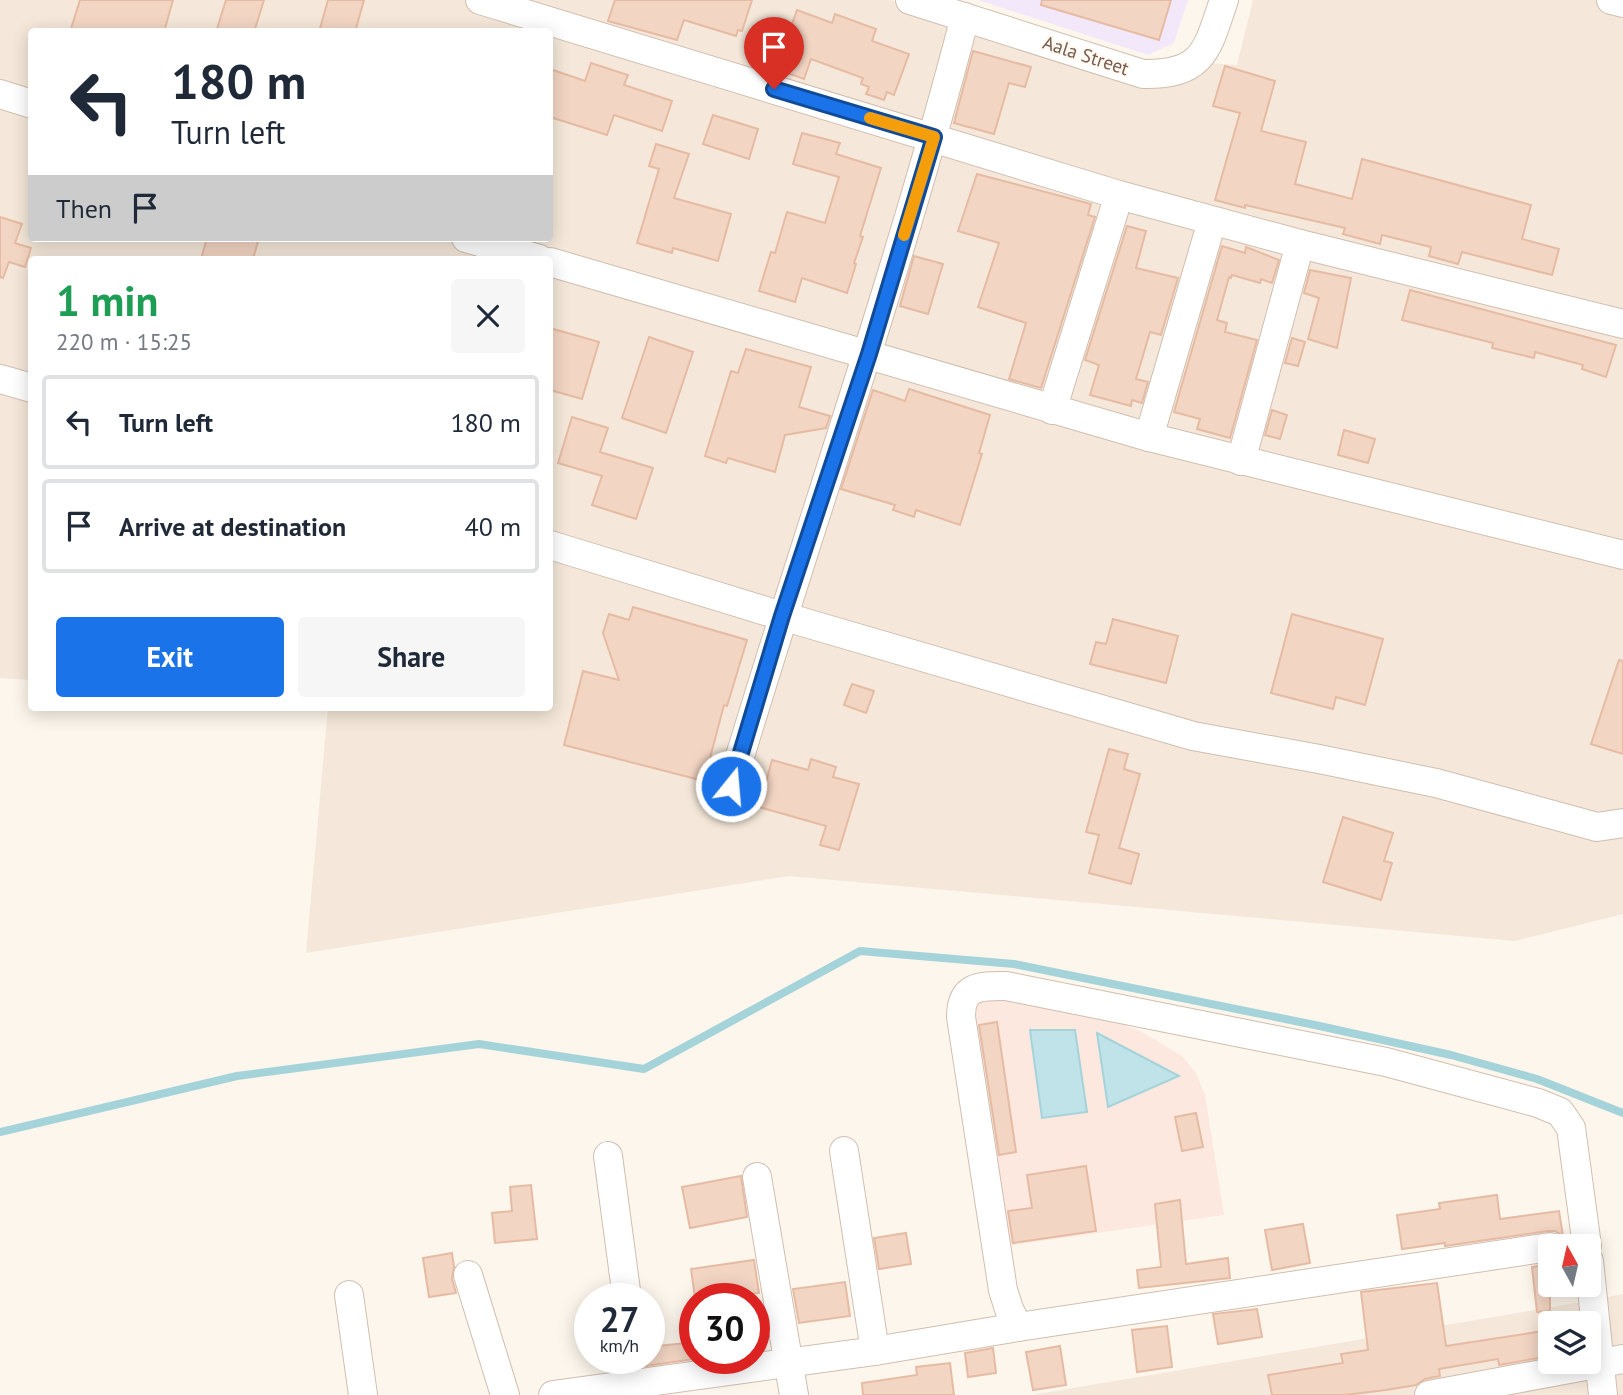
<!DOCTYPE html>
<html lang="en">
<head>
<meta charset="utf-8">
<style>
  :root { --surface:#fff; --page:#f6f6f7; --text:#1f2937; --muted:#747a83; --line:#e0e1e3; --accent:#1a73e8 }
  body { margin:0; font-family:"PT Sans",sans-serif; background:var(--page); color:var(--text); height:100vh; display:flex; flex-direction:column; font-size:26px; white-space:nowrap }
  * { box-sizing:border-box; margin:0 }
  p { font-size:23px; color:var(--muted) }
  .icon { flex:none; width:38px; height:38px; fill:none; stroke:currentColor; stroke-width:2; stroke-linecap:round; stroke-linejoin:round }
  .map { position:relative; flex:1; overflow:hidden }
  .drawer { position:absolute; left:28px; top:256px; width:525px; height:455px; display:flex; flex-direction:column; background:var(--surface); border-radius:7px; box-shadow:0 4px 18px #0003 }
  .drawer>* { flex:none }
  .guide { position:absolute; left:28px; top:28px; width:525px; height:214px; border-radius:7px; box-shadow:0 4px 18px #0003; background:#fff; color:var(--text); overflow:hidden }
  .needle { width:46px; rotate:352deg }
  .fabs { position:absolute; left:1538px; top:1234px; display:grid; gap:14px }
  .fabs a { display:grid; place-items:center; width:63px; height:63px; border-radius:7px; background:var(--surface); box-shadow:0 4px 18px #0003; font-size:35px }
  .speed { position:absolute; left:574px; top:1283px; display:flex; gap:14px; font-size:35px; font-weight:700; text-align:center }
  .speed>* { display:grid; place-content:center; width:91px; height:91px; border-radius:50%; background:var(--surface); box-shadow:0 4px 18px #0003; line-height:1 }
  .speed small { font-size:18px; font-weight:400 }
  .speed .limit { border:10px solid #d22; background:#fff; color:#111 }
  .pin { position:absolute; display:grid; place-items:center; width:60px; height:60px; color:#fff; margin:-72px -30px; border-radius:50% 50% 50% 0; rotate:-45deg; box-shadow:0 0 7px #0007 }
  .pin .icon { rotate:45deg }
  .me { position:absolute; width:77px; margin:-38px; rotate:17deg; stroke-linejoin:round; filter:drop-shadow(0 0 5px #0008) }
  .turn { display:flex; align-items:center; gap:24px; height:147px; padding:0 28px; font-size:32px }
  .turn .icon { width:91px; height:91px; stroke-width:2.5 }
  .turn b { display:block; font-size:49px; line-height:60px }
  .then { display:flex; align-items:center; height:66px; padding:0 28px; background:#0003; gap:14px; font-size:26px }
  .round { display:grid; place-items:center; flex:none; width:74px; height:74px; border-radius:7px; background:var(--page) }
  .headline { display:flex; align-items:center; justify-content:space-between; height:119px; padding:0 28px }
  h1 { font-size:42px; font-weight:700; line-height:52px; color:#1e9e55 }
  .cta { display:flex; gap:14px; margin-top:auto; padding:14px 28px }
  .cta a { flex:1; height:80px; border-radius:7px; background:var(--accent); color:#fff; font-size:28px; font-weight:700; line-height:80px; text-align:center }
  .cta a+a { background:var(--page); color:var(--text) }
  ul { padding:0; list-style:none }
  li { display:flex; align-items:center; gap:21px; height:94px; margin:0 14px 10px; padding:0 14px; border:4px solid var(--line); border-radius:7px }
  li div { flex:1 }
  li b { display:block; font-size:26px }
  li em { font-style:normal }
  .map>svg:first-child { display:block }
</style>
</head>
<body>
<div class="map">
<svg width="1623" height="1395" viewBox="0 0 1623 1395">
  <rect width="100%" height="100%" fill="#fdf6ec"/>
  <g fill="#f5e8da" fill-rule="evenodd">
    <path d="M0 0H891L1064 53 1237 65 1253 0H1623V914L1515 941 789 876 306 953 328 707H550V259H32L31 680 0 678ZM32 32H550V238H32Z"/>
    <path d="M1623 1294V1395H1032L1588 1301ZM1550 1323H1589V1362H1550Z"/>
  </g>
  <path fill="#fde8e0" d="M985 995 1095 1013 1144 1033 1182 1056 1196 1073 1205 1095 1224 1215 1006 1246 973 1003Z"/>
  <path fill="#f3e8fa" d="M978 0H1188L1174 43 1148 55Z"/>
  <g fill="#bfe3e8" stroke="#a5d3da" stroke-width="2">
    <path d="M1030 1030H1075L1087 1112 1042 1118Z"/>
    <path d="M1097 1033 1179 1076 1108 1107Z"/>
  </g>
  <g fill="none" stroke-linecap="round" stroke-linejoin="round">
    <path stroke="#a5d3da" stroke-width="8" d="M0 1132 237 1076 479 1044 644 1069 860 951 1014 964 1315 1025 1451 1055 1537 1079 1623 1113"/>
  </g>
  <g fill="#f3d5c3" stroke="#e6bba3" stroke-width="2">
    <path d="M80 0H173L164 32H70Z"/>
    <path d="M226 0H264L254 32H216Z"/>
    <path d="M328 0H364L355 32H319Z"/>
    <path d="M615 0H752L742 31 738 30 736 36 684 20 677 40 608 21Z"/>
    <path d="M1042 0H1171L1159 40 1041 5Z"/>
    <path d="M797 10 832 23 835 14 876 29 872 41 909 54 894 95 887 92 884 100 866 94 869 87 861 84 863 78 811 59 804 79 776 69Z"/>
    <path d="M973 51 1031 67 1025 87 1009 83 994 134 954 123Z"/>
    <path d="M591 63 628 75 624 85 672 101 662 131 614 115 607 135 550 117V69L585 81Z"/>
    <path d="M1225 66 1275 81 1261 131 1306 142 1295 184 1352 199 1362 159 1531 205 1522 239 1559 249 1552 275 1462 252 1458 264 1429 256 1431 247 1382 235 1380 244 1343 234 1345 228 1245 205V208L1215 200 1240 113 1213 106Z"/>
    <path d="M713 115 758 129 749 159 703 144Z"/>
    <path d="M802 133 840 143 836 154 881 168 860 236 863 237 854 263 856 264 847 293 802 278 795 302 759 291 771 252 775 253 787 212 825 223 839 177 793 164Z"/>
    <path d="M656 144 689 154 674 198 731 214 718 261 673 248 672 253 637 243 659 169 649 166Z"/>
    <path d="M977 174 1091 204 1088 215 1095 217 1041 388 1009 379 1026 323 978 307 999 243 958 231Z"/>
    <path d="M0 217 22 224 15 243 31 248 25 267 9 262 3 278 0 277Z"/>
    <path d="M1127 226 1146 231 1136 268 1178 278 1161 335 1150 332 1136 379 1148 382 1142 403 1132 400 1131 406 1090 395 1099 365 1085 360Z"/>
    <path d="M207 238H259L253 259H201Z"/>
    <path d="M1222 246 1245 253 1246 247 1279 260 1272 283 1261 279 1260 283 1232 275 1231 278 1229 277 1217 320 1227 323 1225 332 1257 340 1230 438 1197 429 1200 419 1174 412Z"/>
    <path d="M914 256 943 264 928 314 900 306Z"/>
    <path d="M1310 270 1351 278 1337 348 1308 339 1319 298 1304 293Z"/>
    <path d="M1410 290 1616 345 1606 377 1582 369 1583 365 1535 352 1534 358 1492 348 1493 343 1402 320Z"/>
    <path d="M550 328 599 342 582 399 550 390Z"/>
    <path d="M649 337 693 352 666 433 622 418Z"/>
    <path d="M1292 338 1305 342 1298 366 1285 363Z"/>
    <path d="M746 349 811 367 799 407 830 416 826 428 785 435 775 472 728 458 726 463 705 456 731 371 738 373Z"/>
    <path d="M909 389 990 415 979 453 982 454 960 525 916 510 914 517 893 510 895 505 841 489 873 390 905 401Z"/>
    <path d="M1272 410 1287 415 1280 439 1265 435Z"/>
    <path d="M572 417 608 428 600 452 653 468 636 519 592 505 602 476 558 463Z"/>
    <path d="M1344 430 1375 439 1368 463 1338 455Z"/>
    <path d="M633 607 747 640 727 706 724 705 704 781 564 745 583 671 619 680 603 633 609 614 629 620Z"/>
    <path d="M1292 614 1383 639 1365 705 1336 697 1333 709 1271 693Z"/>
    <path d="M1113 619 1178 636 1166 683 1090 664 1096 642 1106 644Z"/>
    <path d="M1619 660 1623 661V754L1591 744Z"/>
    <path d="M852 684 874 691 866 713 844 705Z"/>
    <path d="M1109 749 1128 754 1124 769 1140 774 1119 848 1139 854 1131 884 1089 873 1099 835 1086 832Z"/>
    <path d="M811 759 836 767 833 777 859 784 839 850 820 845 826 826 759 807 772 760 808 770Z"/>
    <path d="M1343 817 1393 833 1384 861 1392 863 1381 900 1323 882Z"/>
    <path d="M997 1022 1016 1152 999 1155 979 1025Z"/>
    <path d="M1196 1113 1203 1147 1182 1151 1175 1117Z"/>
    <path d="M1086 1166 1096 1231 1013 1243 1008 1211 1032 1208 1027 1175Z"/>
    <path d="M741 1176 747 1217 690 1228 682 1187Z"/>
    <path d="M531 1185 537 1239 495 1243 492 1213 512 1211 510 1187Z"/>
    <path d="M1497 1195 1500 1219 1559 1211 1563 1236 1555 1231H1548L1445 1246V1243L1402 1249 1397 1215 1440 1209 1439 1203Z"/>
    <path d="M1180 1200 1186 1264 1228 1258 1230 1278 1139 1288 1137 1270 1161 1267 1155 1204Z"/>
    <path d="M1303 1224 1310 1263 1272 1270 1265 1230Z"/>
    <path d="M906 1233 911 1264 879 1269 874 1238Z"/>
    <path d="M452 1253 454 1267 452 1279 456 1293 429 1297 423 1258Z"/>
    <path d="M754 1260 759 1293 718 1298H695L691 1269Z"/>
    <path d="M1550 1264V1311L1537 1312 1532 1267Z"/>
    <path d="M845 1282 850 1316 799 1323 793 1289Z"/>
    <path d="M1437 1283 1446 1346 1550 1330V1356L1499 1365 1498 1359 1439 1369 1440 1376 1425 1379 1416 1385 1386 1390 1345 1395H1272L1268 1375 1343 1363 1341 1354 1368 1350 1361 1292Z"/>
    <path d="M1257 1309 1262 1337 1218 1344 1213 1314Z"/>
    <path d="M1167 1326 1172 1367 1137 1372 1132 1330Z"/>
    <path d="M695 1342V1359L645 1366V1358H649V1347Z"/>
    <path d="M1060 1346 1066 1385 1033 1390 1026 1352Z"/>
    <path d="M993 1348 996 1373 968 1377 965 1353Z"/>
    <path d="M950 1363 954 1395H863L862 1383 917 1375 916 1367Z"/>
  </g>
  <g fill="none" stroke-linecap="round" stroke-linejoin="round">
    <defs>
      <g id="minor">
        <path d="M480 0 1119 195 1300 244 1623 324"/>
        <path d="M910 0 1143 74C1204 75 1207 50 1224 0"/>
        <path d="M1611 0 1623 3"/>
        <path d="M0 94 32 104"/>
        <path d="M466 238 539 259"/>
        <path d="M550 262 1149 437 1623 555"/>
        <path d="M0 379 32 388"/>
        <path d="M1052 410 1119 195"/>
        <path d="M1149 437 1212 221"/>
        <path d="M1241 461 1300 244"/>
        <path d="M550 545 782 616 1193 736 1319 759 1436 783 1597 827 1623 823"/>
        <path d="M731 786C808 529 898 276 965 17"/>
        <path d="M844 1151 875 1351"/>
        <path d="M608 1156 627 1298"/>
        <path d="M757 1177 794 1395"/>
        <path d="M1589 1261 1603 1395"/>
        <path d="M468 1275 505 1395"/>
        <path d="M349 1295 363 1395"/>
        <path d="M1018 1327 1009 1309 1003 1290 961 1017C961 985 980 986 1006 986L1386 1062 1538 1103 1560 1112 1571 1128 1587 1246"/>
        <path d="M553 1395 875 1351 1018 1327 1550 1247"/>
        <path d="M1429 1395 1623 1359"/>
      </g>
    </defs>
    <use href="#minor" stroke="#d1beb0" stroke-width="30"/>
    <use href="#minor" stroke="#fff" stroke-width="28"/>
  </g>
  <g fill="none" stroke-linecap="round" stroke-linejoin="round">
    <defs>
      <path id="route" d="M731 786 782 616 869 354 934 137 774 89"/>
    </defs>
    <use href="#route" stroke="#114b97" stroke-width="18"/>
    <use href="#route" stroke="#1a73e8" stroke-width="12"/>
    <path stroke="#f59e0b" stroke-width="12" d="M870 118 934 137 904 235"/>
  </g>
  <g text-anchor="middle" stroke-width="5" stroke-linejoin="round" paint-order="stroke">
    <g font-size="19" fill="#7a5c4d" stroke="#fffaf3">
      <text transform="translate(1086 55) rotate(18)" y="7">Aala Street</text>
    </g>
  </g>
</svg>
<div class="fabs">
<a><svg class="needle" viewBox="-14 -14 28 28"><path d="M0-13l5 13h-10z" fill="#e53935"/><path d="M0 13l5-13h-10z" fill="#747a83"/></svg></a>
<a><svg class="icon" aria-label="layers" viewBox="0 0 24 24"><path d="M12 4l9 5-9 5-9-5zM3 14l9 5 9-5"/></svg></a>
</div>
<div class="speed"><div>27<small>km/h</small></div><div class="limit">30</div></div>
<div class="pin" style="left:774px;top:89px;background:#d93025"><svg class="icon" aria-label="arrive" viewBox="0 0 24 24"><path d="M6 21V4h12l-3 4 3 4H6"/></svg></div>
<svg class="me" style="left:731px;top:786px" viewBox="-20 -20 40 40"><circle r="17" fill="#1a73e8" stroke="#fff" stroke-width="3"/><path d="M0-11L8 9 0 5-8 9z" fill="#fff"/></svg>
<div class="guide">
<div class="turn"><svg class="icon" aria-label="left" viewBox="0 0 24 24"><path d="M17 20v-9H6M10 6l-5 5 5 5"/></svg><div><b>180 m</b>Turn left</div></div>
<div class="then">Then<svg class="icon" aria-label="arrive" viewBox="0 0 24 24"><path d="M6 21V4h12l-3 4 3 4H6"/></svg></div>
</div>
<section class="drawer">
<div class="headline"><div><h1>1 min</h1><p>220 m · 15:25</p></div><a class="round"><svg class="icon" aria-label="close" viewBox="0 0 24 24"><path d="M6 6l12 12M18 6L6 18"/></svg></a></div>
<ul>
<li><svg class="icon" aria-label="left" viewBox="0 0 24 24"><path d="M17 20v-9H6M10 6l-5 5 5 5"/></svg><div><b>Turn left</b></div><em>180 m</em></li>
<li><svg class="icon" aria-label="arrive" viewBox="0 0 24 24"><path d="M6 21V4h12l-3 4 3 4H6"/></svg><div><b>Arrive at destination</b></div><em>40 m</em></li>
</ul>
<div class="cta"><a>Exit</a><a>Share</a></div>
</section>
</div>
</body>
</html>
